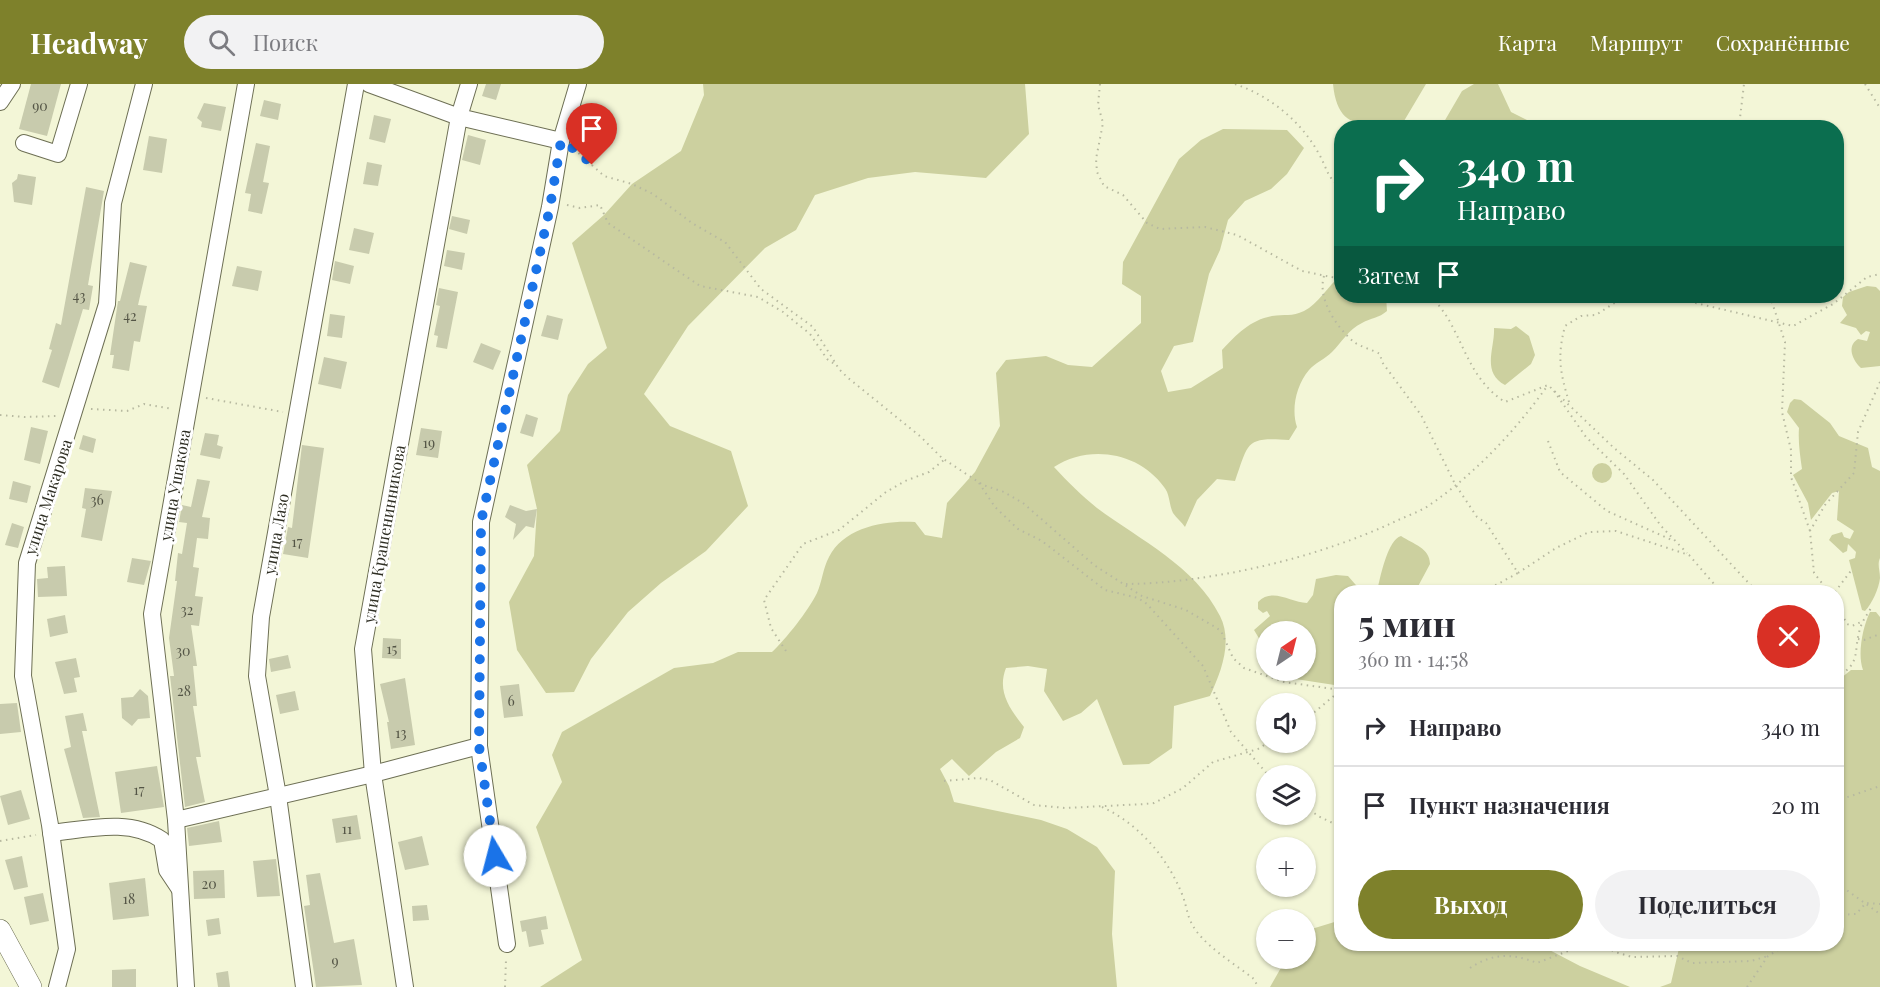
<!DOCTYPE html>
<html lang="ru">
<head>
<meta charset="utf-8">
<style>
  :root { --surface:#fff; --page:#f2f2f3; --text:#2b2b33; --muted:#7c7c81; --line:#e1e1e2; --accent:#7e812b }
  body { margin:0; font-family:"Playfair Display",serif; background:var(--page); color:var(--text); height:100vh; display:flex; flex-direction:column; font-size:22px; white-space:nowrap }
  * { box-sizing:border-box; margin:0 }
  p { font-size:20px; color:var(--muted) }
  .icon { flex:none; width:33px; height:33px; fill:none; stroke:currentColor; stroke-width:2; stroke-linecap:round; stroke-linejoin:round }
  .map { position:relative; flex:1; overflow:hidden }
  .sheet { position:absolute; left:1334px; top:501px; width:510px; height:366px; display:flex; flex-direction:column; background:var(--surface); border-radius:24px; box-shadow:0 2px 4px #0004 }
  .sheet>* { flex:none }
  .banner { position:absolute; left:1334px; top:36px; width:510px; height:183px; border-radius:24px; box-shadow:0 2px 4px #0004; background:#0b6e4f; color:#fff; overflow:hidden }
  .needle { width:39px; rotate:35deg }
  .fabs { position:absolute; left:1256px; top:537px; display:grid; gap:12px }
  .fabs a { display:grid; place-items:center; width:60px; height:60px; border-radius:50%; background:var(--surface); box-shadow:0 2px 4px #0004; font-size:30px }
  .pin { position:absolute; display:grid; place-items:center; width:51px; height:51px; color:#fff; margin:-62px -26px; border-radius:50% 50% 50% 0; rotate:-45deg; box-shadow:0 0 6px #0007 }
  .pin .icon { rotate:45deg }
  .me { position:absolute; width:66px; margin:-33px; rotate:352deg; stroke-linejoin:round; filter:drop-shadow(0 0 4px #0008) }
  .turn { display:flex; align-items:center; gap:21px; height:126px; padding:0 24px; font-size:27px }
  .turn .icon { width:78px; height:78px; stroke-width:2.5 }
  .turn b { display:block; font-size:42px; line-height:51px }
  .then { display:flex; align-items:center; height:57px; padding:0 24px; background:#0003; gap:12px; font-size:22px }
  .round { display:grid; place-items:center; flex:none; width:63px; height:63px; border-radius:32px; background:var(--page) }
  .overview { display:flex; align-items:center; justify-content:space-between; height:102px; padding:0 24px }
  h1 { font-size:36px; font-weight:700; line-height:45px }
  .button { display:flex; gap:12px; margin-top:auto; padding:12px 24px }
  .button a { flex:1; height:69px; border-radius:36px; background:var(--accent); color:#fff; font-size:24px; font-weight:700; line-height:69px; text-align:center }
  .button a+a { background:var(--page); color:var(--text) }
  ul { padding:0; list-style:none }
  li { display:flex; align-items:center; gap:18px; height:78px; padding:0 24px; border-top:2px solid var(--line) }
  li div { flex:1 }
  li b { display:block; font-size:22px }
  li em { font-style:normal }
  header { display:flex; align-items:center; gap:36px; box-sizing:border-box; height:84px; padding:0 30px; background:var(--accent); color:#fff }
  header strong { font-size:28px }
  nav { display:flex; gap:33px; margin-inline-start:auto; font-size:21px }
  .search { width:420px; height:54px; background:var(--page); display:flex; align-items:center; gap:15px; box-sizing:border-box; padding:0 21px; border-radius:33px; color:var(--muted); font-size:22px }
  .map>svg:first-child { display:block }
</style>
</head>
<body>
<header>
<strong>Headway</strong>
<div class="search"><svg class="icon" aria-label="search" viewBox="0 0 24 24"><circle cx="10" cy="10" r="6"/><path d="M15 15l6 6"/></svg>Поиск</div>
<nav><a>Карта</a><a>Маршрут</a><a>Сохранённые</a></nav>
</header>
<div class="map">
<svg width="1880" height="903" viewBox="0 0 1880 903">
  <rect width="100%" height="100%" fill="#f3f6d7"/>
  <g fill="#ccd09f">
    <path d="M703 0H1025L1029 50 986 94 915 88 868 94 815 111 796 146 765 164 688 242 644 310 670 342 731 367 748 422 706 467 661 499 628 528 591 575 574 608 546 609 517 566 509 518 534 472 537 425 527 381 560 347 568 311 588 280 607 264 572 159 604 131 632 100 681 67 704 11Z"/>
    <path d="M1333 0H1426L1404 37C1399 39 1395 38 1390 39 1356 43 1337 40 1333 0Z"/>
    <path d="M1474 0H1498L1511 28 1541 43H1441L1462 7Z"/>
    <path d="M1223 45 1287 46 1304 64 1287 90 1271 105 1245 117 1228 136 1220 166 1209 190 1193 258 1174 262 1161 287 1168 308 1191 304 1223 284 1222 266C1236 251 1250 236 1272 232 1284 230 1292 233 1304 227 1318 220 1328 202 1341 191V212H1386L1387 227C1379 234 1371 234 1362 239 1348 246 1342 258 1332 268 1325 275 1315 279 1309 286 1296 301 1291 326 1297 343L1289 356C1245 353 1249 358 1235 397L1217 395 1197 416 1185 443C1182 438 1176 434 1173 429 1169 421 1170 410 1164 403 1139 368 1089 360 1054 383 1067 397 1082 412 1097 424 1140 456 1195 482 1220 532 1233 558 1221 588 1210 612L1174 622 1172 664 1149 680 1123 681 1097 615 1081 629 1063 637 1044 607 1047 585 1028 582 1006 584C997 607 1009 624 1024 643L1020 654 996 668 969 692 952 675 940 685 949 702 954 718 1041 736 1067 745 1097 763 1115 787 1112 850 1117 903H540L582 876 536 743 562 698 552 671 562 648 674 584 713 579 738 568H772C786 555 808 527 817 509 822 498 823 484 829 473 844 443 885 436 915 438L925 451 942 454 947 419 975 388 1000 342 996 289 1006 276 1046 272 1068 281 1092 283 1141 239V212L1122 200 1123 178 1179 75 1201 56Z"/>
    <path d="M1867 202 1876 203 1880 207V282L1861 284C1853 277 1846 262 1858 255L1867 257 1870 248 1866 247 1861 251 1856 244 1840 239 1847 231 1842 222 1843 213 1849 208Z"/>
    <path d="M1516 242 1529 252 1535 271 1531 280 1505 301C1481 288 1495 264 1494 244L1511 245Z"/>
    <path d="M1794 315 1801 316 1830 339 1839 352 1868 364 1872 383 1880 387V474C1877 481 1880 486 1880 494 1879 504 1872 520 1865 527L1862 526 1849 476 1855 474 1856 468 1848 460 1847 467 1843 469 1829 456 1832 451 1842 448 1844 453 1850 455 1854 447 1837 436 1839 407 1832 409 1811 436 1808 419 1793 391 1802 385C1800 371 1798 358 1799 344L1787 328 1790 319Z"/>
    <circle cx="1602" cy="389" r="10"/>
    <path d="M1401 452C1413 460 1430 464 1430 480L1415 508H1368L1378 503C1381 490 1388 456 1401 452Z"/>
    <path d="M1336 491 1348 492 1362 508H1341V602L1289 594V587L1305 586V548H1266V566L1254 546 1270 532 1267 527 1263 529 1258 525V518C1273 503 1291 519 1307 519L1313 511 1316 495Z"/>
    <path d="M1870 528H1876L1880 533V903H1660L1671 899 1680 860H1836V598L1851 586H1863C1857 570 1863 542 1870 528Z"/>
    <path d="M1341 836V860H1538L1580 882 1630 903H1270L1286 875 1305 874V847Z"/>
  </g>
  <g fill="#c8cbad">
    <path d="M31 0H61L47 52 19 45Z"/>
    <path d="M486 0H501L496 16 482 12Z"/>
    <path d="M264 16 281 20 278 36 260 32Z"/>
    <path d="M204 19 226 23 221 47 201 43 202 38 197 34Z"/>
    <path d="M591 21 609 28 602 46 584 40Z"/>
    <path d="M374 31 391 35 385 59 369 55Z"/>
    <path d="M468 51 486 56 480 81 462 76Z"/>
    <path d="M149 52 167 55 162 89 143 86Z"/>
    <path d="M256 59 270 62 263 98 269 99 262 130 248 127 251 110 245 109Z"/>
    <path d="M367 78 382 81 378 102 363 100Z"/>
    <path d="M18 90 36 93 32 121 14 118 12 99 17 95Z"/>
    <path d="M86 103 104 107 88 201 93 202 89 226 83 225 59 304 42 298 52 266 49 265 56 239 61 241Z"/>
    <path d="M452 132 470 136 467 150 449 145Z"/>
    <path d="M354 144 374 149 369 170 349 166Z"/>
    <path d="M447 166 465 169 462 186 444 182Z"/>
    <path d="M335 177 354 182 350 200 332 196Z"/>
    <path d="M130 178 147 182 138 221 147 222 140 258 134 257 129 287 112 284 114 271H110L118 217H120Z"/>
    <path d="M237 182 262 187 258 207 232 202Z"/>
    <path d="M439 204 458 208 447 265 436 263 438 252 434 251 440 222 436 221Z"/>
    <path d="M330 230 345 232 342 254 327 252Z"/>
    <path d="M547 231 563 235 558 256 541 252Z"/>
    <path d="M481 259 501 267 493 286 473 278Z"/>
    <path d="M324 273 347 278 341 305 318 300Z"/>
    <path d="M526 330 538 334 533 353 520 349Z"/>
    <path d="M31 343 48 347 40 380 24 376Z"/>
    <path d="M421 344 442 347 438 374 416 371Z"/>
    <path d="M205 349 219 351 217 361 223 363 220 375 200 371Z"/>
    <path d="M83 351 96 355 93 369 79 365Z"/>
    <path d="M302 361 324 364 308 474 283 470 288 443 292 444Z"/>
    <path d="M197 395 210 397 202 433 210 434 208 455 197 454 193 483 199 484 195 512 203 513 199 542 191 541 197 582H193L197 622H193L201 673H196L205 718 185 723 170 592H174L169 554 177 497H175L178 469 182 470 187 439 179 438 182 421 191 423Z"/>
    <path d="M13 397 31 402 27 419 9 415Z"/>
    <path d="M85 404 112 407 102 457 81 453 86 425 82 424Z"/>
    <path d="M510 421 526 427 537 425 534 444 526 442 513 456 516 440 505 433Z"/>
    <path d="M12 439 24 443 18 464 5 461Z"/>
    <path d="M132 474 151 477 144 501 127 498Z"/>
    <path d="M65 482 67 512 38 513 37 495 48 494 47 483Z"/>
    <path d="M65 531 68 549 50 553 47 535Z"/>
    <path d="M383 554 401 555V575L382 574Z"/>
    <path d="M288 571 291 584 271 588 269 575Z"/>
    <path d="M76 574 80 593 74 594 77 608 64 610 55 578Z"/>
    <path d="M405 594 415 661 391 665 387 638H389L380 600Z"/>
    <path d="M519 600 523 632 504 634 500 602Z"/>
    <path d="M140 605 148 612 150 634 138 635 132 642 122 634 121 614 133 613Z"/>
    <path d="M295 607 299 626 280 630 276 611Z"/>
    <path d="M17 619 21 648 0 650V620Z"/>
    <path d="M83 629 87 647H82L100 733 83 734 64 665 71 663 65 632Z"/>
    <path d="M157 682 164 723 121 729 115 688Z"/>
    <path d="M21 706 30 735 8 741 0 712Z"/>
    <path d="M357 731 361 755 336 759 332 735Z"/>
    <path d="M219 737 222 758 189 762 187 744Z"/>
    <path d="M422 752 429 781 405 786 398 758Z"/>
    <path d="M22 772 28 803 14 806 5 776Z"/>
    <path d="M276 775 280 812 257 813 253 777Z"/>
    <path d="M224 786 225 814 194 815 193 787Z"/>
    <path d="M320 789 334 859 354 855 362 901 316 903 304 822 310 821 306 791Z"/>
    <path d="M145 794 149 832 113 836 109 799Z"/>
    <path d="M43 809 49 837 30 841 24 813Z"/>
    <path d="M427 821 429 836 413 837 412 822Z"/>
    <path d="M546 832 548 845 541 846 544 860 529 863 526 847 522 848 520 837Z"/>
    <path d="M219 834 221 850 208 852 206 836Z"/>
    <path d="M136 885V903H112V886Z"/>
    <path d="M228 887 230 903H218L216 889Z"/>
  </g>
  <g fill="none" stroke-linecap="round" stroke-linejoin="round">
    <defs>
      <g id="minor">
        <path d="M369 0 459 33 561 57"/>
        <path d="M0 18 12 0"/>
        <path d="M24 59 58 70 79 0"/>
        <path d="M176 736 373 690 479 662"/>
        <path d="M51 749C89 745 129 734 162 756L167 786 179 804"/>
        <path d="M507 860 479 662 481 438 550 123 561 57 578 0"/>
        <path d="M57 903 67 865 50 741 23 592 27 479 107 220 113 119 144 0"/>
        <path d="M186 903 176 736 152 530 246 0"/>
        <path d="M304 903 278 712 257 592 261 533 356 0"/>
        <path d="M405 903 373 690 363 565 459 33 469 0"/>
      </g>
      <path id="major" d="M0 846 31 903"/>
    </defs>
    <use href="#minor" stroke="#6d6f54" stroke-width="18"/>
    <use href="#major" stroke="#6d6f54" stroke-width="22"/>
    <g stroke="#b7b9a0" stroke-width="2" stroke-dasharray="1.5 4.5" stroke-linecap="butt">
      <path d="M1100 0 1098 21 1103 39 1096 75 1097 88 1104 102 1123 111 1147 139 1160 145 1205 143 1237 151 1302 187 1341 195"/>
      <path d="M1235 0C1270 12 1301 37 1319 70 1328 86 1326 92 1341 104"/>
      <path d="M1865 0 1880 24"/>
      <path d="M1742 44 1740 34 1744 0"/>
      <path d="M574 65 604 92 632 100 653 110 692 139 725 158 761 205 813 243 839 285 847 293 921 353 942 374 983 401 1004 408 1023 419 1094 481 1142 512 1186 526 1215 543 1221 547 1233 574 1244 584 1284 598 1341 606"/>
      <path d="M567 121 580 124 600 121 608 139 700 202 758 213 783 228 810 250 827 275 836 281"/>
      <path d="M1324 192C1317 215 1337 244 1354 258 1361 263 1373 266 1380 270L1382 278 1421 331 1455 400 1477 433 1486 439 1518 489 1483 508"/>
      <path d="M1431 212C1438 220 1445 229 1450 238 1467 269 1474 298 1505 318L1548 301 1614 364 1653 396 1757 508"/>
      <path d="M1666 212 1793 242 1833 220 1867 193 1880 190"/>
      <path d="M1770 212 1785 258 1782 328 1791 366V393L1810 447"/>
      <path d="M1554 307 1586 353 1624 390 1661 442 1687 469"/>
      <path d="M206 314 283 328"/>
      <path d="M1569 318C1560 288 1557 273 1565 242L1581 232 1596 231 1625 212"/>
      <path d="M91 325 127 327 144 320 173 325"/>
      <path d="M0 331 24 333 57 332"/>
      <path d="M1548 357 1560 388 1607 427 1674 457"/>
      <path d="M979 399 995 423 1018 445 1042 457 1105 506 1138 514 1147 520 1203 582 1231 648 1269 692"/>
      <path d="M1518 489 1556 464 1589 448 1616 447 1689 471 1721 508"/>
      <path d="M1126 500C1211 499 1317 474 1394 438 1406 432 1420 428 1431 420 1477 388 1516 346 1548 301"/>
      <path d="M1829 508 1814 489 1810 447 1825 421 1854 389 1858 348 1880 298"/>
      <path d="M1835 508 1853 484"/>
      <path d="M1836 519 1847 540 1852 542 1861 538"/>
      <path d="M1836 537 1845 538"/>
      <path d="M1858 555 1864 556 1880 550"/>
      <path d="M786 567 771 544 764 516 803 460 839 446 886 408 905 397 929 388 944 376"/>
      <path d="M1836 593C1862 580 1853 567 1860 545 1862 537 1867 531 1871 524"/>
      <path d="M1305 636 1341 606"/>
      <path d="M944 697 978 694 990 696 1034 721 1065 724 1145 720 1154 719 1183 704 1213 678 1258 665 1269 658"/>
      <path d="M1836 717 1880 702"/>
      <path d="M1305 722 1318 732 1341 743"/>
      <path d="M1102 723C1139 740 1167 773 1182 810 1188 825 1186 833 1197 848 1211 866 1236 881 1254 895L1258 903"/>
      <path d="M0 757 36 751"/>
      <path d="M1836 793 1841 802 1880 830"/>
      <path d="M1836 831 1856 830 1866 819 1880 820"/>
      <path d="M1836 842 1841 857"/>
      <path d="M1470 884C1493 869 1512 869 1537 879L1586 860 1605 862 1615 868 1632 873 1677 872 1692 879 1751 877 1768 872"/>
      <path d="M505 903 506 876"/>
      <path d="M1747 903 1768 872 1788 860"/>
    </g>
    <use href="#minor" stroke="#fff" stroke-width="16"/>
    <use href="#major" stroke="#fff" stroke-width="21"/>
  </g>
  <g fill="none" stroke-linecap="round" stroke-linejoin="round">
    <path stroke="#1a73e8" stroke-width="10" stroke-dasharray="0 18" d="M495 772 479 662 481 438 550 123 561 57 579 68 592 81"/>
  </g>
  <g text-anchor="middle" stroke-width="6" stroke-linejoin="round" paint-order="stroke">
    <g font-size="14" fill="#545546">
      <text x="40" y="27">90</text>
      <text x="79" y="217">43</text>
      <text x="130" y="237">42</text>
      <text x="429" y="364">19</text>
      <text x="97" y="421">36</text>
      <text x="297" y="463">17</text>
      <text x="187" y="531">32</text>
      <text x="392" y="570">15</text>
      <text x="183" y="572">30</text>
      <text x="184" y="612">28</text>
      <text x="511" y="622">6</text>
      <text x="401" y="654">13</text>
      <text x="139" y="711">17</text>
      <text x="347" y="750">11</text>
      <text x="209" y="805">20</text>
      <text x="129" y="820">18</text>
      <text x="335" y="882">9</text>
    </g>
    <g font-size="16" fill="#2e2e23" stroke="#fff">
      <text transform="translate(175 401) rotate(-80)" y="6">улица Ушакова</text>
      <text transform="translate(48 413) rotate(-72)" y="6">улица Макарова</text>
      <text transform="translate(276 450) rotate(-80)" y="6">улица Лазо</text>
      <text transform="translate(384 450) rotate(-80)" y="6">улица Крашенинникова</text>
    </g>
  </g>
</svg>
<div class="fabs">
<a><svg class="needle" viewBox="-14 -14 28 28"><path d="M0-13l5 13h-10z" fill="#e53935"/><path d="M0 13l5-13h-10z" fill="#7c7c81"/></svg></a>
<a><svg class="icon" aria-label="sound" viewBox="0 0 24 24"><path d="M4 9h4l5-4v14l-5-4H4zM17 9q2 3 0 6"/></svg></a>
<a><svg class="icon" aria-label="layers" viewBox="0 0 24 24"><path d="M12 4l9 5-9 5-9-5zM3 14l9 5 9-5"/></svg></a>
<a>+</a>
<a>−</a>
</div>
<div class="pin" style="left:592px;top:81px;background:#d93025"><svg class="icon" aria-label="arrive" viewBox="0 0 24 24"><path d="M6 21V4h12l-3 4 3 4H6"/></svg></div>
<svg class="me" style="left:495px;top:772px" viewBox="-20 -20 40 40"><circle r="19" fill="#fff"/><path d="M0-13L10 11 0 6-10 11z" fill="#1a73e8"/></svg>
<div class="banner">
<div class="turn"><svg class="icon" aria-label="right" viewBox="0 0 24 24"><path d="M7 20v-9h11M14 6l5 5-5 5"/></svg><div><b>340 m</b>Направо</div></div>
<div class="then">Затем<svg class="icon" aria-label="arrive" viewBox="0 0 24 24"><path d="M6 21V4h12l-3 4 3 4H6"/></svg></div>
</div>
<section class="sheet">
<div class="overview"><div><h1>5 мин</h1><p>360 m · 14:58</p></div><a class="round" style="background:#d93025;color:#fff"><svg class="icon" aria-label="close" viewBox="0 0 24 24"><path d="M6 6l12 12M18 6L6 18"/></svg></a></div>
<ul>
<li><svg class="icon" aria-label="right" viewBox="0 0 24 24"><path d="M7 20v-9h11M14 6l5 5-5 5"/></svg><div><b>Направо</b></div><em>340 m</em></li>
<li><svg class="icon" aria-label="arrive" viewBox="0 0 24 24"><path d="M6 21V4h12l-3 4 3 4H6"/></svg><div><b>Пункт назначения</b></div><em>20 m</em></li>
</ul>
<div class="button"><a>Выход</a><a>Поделиться</a></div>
</section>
</div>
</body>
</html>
